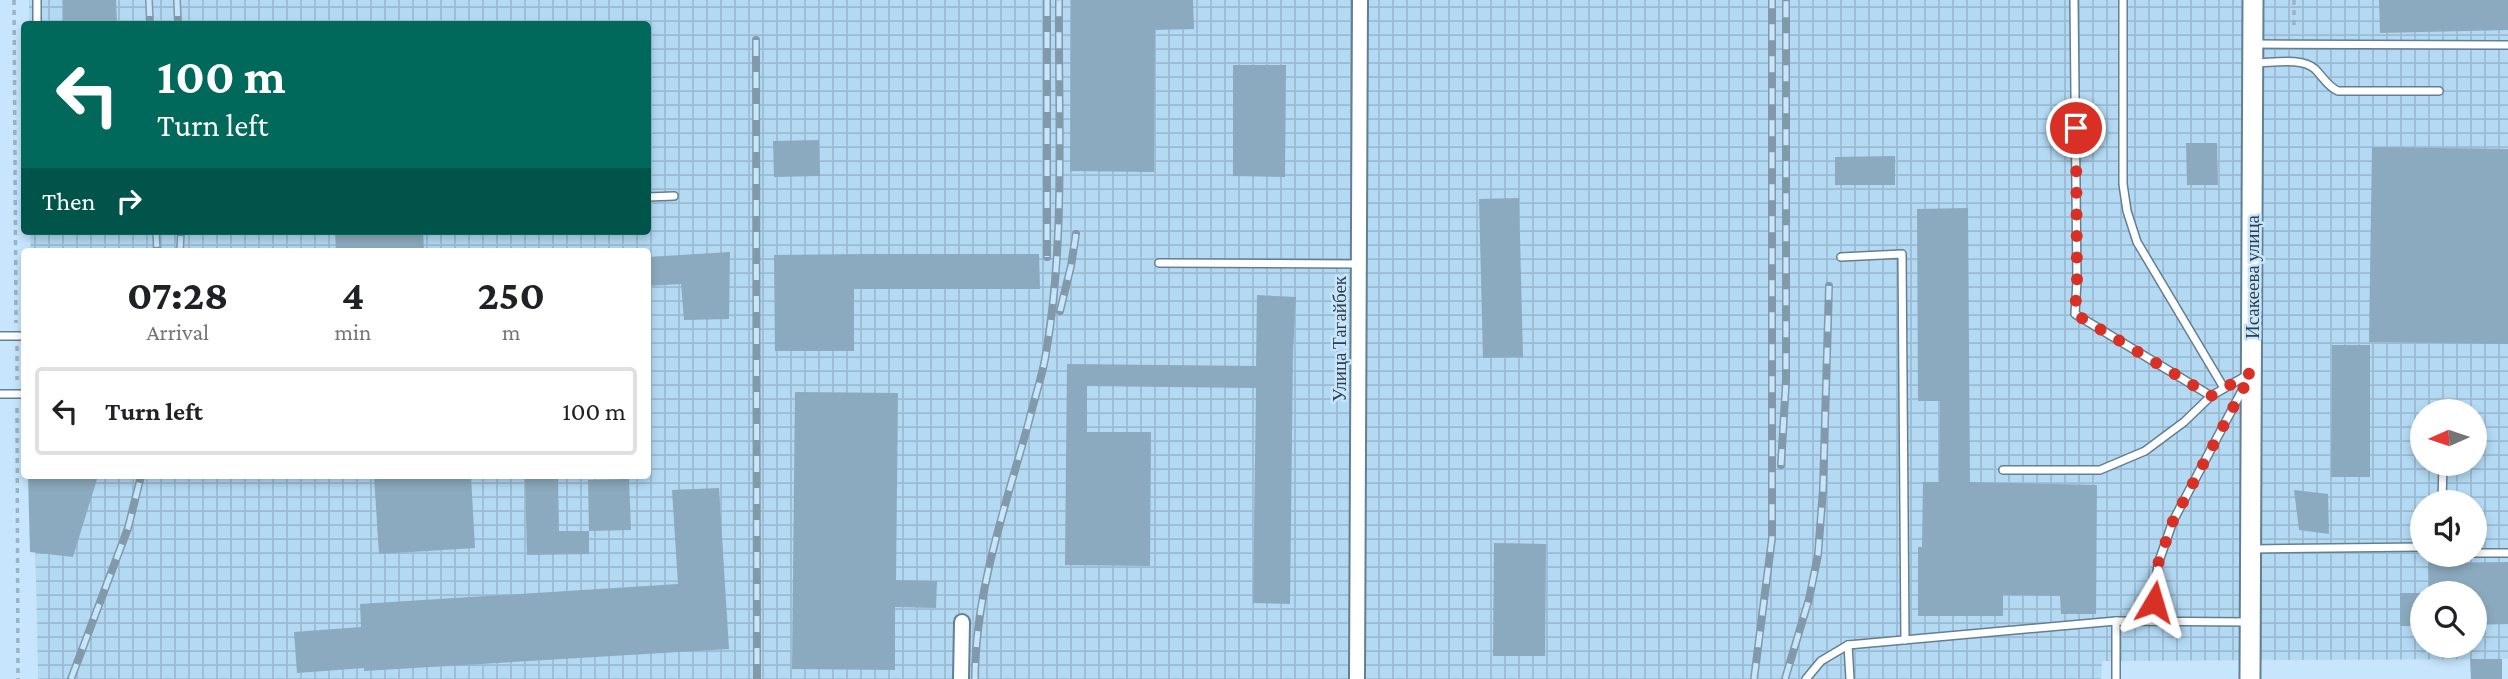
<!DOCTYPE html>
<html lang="en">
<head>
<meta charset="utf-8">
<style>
  :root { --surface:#fff; --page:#f2f2f2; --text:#202124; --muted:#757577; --line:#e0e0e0 }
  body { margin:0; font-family:"Crimson Pro",serif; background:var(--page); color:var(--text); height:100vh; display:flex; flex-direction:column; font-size:26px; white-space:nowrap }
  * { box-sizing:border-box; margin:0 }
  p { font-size:23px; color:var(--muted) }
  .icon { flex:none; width:38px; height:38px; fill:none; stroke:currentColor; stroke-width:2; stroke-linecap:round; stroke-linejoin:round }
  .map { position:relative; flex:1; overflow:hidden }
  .details { position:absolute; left:21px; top:248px; width:630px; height:231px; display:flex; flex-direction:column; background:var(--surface); border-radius:7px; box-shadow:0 4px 10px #0003 }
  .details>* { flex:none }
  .guide { position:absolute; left:21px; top:21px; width:630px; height:214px; border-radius:7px; box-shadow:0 4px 10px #0003; background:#00695c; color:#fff; overflow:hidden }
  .needle { width:46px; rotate:267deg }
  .buttons { position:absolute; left:2410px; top:399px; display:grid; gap:14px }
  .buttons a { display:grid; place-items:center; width:77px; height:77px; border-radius:50%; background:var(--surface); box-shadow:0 4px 10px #0003; font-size:35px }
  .pin { position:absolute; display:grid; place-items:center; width:60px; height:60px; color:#fff; margin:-30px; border:4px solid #fff; border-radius:50%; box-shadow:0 2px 7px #0007 }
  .me { position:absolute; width:77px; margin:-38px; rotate:7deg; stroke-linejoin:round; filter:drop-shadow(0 0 5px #0008) }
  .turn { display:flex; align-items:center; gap:24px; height:147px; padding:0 21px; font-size:32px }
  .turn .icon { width:91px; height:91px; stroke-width:2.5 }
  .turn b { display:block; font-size:49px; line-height:60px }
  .then { display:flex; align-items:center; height:66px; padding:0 21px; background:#0003; gap:14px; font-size:26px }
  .eta { display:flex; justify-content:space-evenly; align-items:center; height:119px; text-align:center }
  .eta b { font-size:42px; font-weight:700; line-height:49px }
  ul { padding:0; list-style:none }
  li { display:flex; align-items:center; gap:21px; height:88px; margin:0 14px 10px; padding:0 7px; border:4px solid var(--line); border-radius:7px }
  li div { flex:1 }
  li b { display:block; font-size:26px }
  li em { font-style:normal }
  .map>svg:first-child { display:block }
</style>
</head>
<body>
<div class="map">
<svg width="2508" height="679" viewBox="0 0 2508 679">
  <defs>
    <pattern id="industrial-grid" width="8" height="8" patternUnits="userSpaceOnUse" patternTransform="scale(1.75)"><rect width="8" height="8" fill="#b3d9f3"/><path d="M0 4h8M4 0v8" fill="none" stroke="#9abbd2"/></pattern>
  </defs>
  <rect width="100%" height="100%" fill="#c7e6fd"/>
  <path fill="url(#industrial-grid)" fill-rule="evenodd" d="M29 0H2508V659L2102 661 2101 679H38L34 476H648V252H31L30 231H648V24H29ZM2422 411H2474V464H2422ZM2422 502H2474V555H2422ZM2422 593H2474V646H2422Z"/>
  <g fill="#8caabf">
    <path d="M63 0H116L117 24H63Z"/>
    <path d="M1071 0H1193L1194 29 1155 30 1154 172 1070 171Z"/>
    <path d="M2379 0H2508V30L2380 33Z"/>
    <path d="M1233 65H1286L1285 177 1233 176Z"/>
    <path d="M819 140 820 176 774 177 773 141Z"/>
    <path d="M2186 143H2217L2218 185H2187Z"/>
    <path d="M2372 147 2508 149V344L2369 342Z"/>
    <path d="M1895 156V185H1835V157Z"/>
    <path d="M1519 198 1523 357 1483 358 1479 199Z"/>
    <path d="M1968 208 1970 482 2097 485 2096 614H2061L2060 596 2003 595V616H1918V547H1922L1923 482H1939L1940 401H1918L1917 209Z"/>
    <path d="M335 231H423L424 252H336Z"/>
    <path d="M730 252 729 319 684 320 681 284 648 286V257Z"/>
    <path d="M863 254H1039L1040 289H854V351H775L774 255Z"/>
    <path d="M1257 295 1296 297 1293 353 1290 604 1253 603 1256 388 1087 386V432H1151L1150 566 1065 565 1067 364 1256 366Z"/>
    <path d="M2332 345H2370V477H2331Z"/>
    <path d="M795 392 898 393 896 580 937 581 936 608 895 607V670L792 669Z"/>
    <path d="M28 476H98L73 557 30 552Z"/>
    <path d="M374 476H471L475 548 379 554Z"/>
    <path d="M525 476H558L559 531H589V554L527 555Z"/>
    <path d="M629 479 631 530 589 531 588 480Z"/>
    <path d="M719 488 729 649 364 671V668L297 673 294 632 361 627 360 604 678 584 672 490Z"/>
    <path d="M2294 490 2328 494 2329 534 2299 530Z"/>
    <path d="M1494 543 1546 544 1545 656H1493Z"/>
    <path d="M2508 562V624L2474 625V593H2429L2428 563Z"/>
    <rect x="2400" y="593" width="22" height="33"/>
    <path d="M2470 659H2502V679H2471Z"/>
  </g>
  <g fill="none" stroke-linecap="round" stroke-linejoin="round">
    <defs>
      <g id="lane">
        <path d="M37 0V24"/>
        <path d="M2074 0 2077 281 2075 314 2211 396 2249 374"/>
        <path d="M2123 0V184L2127 211 2137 242 2224 388"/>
        <path d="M2253 44 2508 45"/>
        <path d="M2256 63C2272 63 2302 57 2315 69 2324 78 2327 86 2338 91H2439"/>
        <path d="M648 197 674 196"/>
        <path d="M1841 257 1902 254 1905 640"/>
        <path d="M1159 263 1358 264"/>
        <path d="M0 336H24"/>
        <path d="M0 394H24"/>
        <path d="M2003 470H2100L2145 451 2184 422 2211 396"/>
        <path d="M2442 502 2443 464"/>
        <path d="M2252 549 2422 547"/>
        <path d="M2474 553H2508"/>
        <path d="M2151 621 2158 564 2173 521 2245 385"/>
        <path d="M1848 645 1850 679"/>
        <path d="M1806 679 1821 661 1848 645 2116 621"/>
        <path d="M2116 679V621L2250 622"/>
      </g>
      <g id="street">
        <path d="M961 679 962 622"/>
        <path d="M1357 679 1360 0"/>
      </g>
      <path id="secondary" d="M2250 679 2253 0"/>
    </defs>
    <use href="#lane" stroke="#627f93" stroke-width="10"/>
    <use href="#street" stroke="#627f93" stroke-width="18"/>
    <use href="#secondary" stroke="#627f93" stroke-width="23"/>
    <g stroke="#9ab3c6" stroke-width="3.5" stroke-dasharray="5 5" stroke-linecap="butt">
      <path d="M14 0 16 323"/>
      <path d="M2294 0V28"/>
      <path d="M17 346V380"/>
      <path d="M17 408 18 679"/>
    </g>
    <use href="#lane" stroke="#fff" stroke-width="7"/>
    <use href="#street" stroke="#fff" stroke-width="14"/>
    <use href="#secondary" stroke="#fff" stroke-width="19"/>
    <defs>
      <g id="rail">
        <path d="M149 0 150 24"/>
        <path d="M177 0 178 24"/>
        <path d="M1047 0V257"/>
        <path d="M756 40 757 679"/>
        <path d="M156 231 157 252"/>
        <path d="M180 252 181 231"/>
        <path d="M1060 311 1071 266 1076 234"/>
        <path d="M1781 465 1786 381V0"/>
        <path d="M71 679 128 528 141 476"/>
        <path d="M975 679C975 591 1006 505 1029 421 1034 400 1041 380 1045 359 1066 242 1058 119 1059 0"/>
        <path d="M1754 679 1772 538V0"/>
        <path d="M1785 679 1809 599 1818 555 1823 489 1829 286"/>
      </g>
    </defs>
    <use href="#rail" stroke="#8299a9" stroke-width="8"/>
    <use href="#rail" stroke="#c7e6fd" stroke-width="5" stroke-dasharray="16" stroke-linecap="butt"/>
  </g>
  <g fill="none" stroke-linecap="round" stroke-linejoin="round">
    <path stroke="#d93025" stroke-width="12" stroke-dasharray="0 21.6" d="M2076 128 2077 281 2075 314 2211 396 2252 372 2173 521 2158 564 2154 602"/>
  </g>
  <g text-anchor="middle" stroke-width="5" stroke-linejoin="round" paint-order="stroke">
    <g font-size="19" fill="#323e47" stroke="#c7e6fd">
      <text transform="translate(2252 277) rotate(-90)" y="7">Исакеева улица</text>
      <text transform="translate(1339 339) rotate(-90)" y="7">Улица Тагайбек</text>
    </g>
  </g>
</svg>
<div class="buttons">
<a><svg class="needle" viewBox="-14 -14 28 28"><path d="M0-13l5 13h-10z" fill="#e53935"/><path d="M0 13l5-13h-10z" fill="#757577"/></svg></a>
<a><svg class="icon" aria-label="sound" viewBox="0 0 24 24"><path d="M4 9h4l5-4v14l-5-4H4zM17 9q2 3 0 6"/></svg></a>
<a><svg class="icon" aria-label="search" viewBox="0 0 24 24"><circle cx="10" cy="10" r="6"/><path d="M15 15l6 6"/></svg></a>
</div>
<div class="pin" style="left:2076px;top:128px;background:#d93025"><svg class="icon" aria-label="arrive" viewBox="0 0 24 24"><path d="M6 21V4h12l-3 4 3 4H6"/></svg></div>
<svg class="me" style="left:2154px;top:602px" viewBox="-20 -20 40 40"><path d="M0-17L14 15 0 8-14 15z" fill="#d93025" stroke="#fff" stroke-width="4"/></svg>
<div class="guide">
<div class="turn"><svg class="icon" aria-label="left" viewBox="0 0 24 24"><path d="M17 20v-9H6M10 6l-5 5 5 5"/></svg><div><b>100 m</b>Turn left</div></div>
<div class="then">Then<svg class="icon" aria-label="right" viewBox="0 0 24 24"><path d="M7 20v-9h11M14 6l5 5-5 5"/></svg></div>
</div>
<section class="details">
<div class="eta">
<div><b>07:28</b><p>Arrival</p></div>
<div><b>4</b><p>min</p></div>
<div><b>250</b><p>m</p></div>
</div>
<ul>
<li><svg class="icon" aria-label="left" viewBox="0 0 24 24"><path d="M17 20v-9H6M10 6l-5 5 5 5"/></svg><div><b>Turn left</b></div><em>100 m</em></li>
</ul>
</section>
</div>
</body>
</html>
